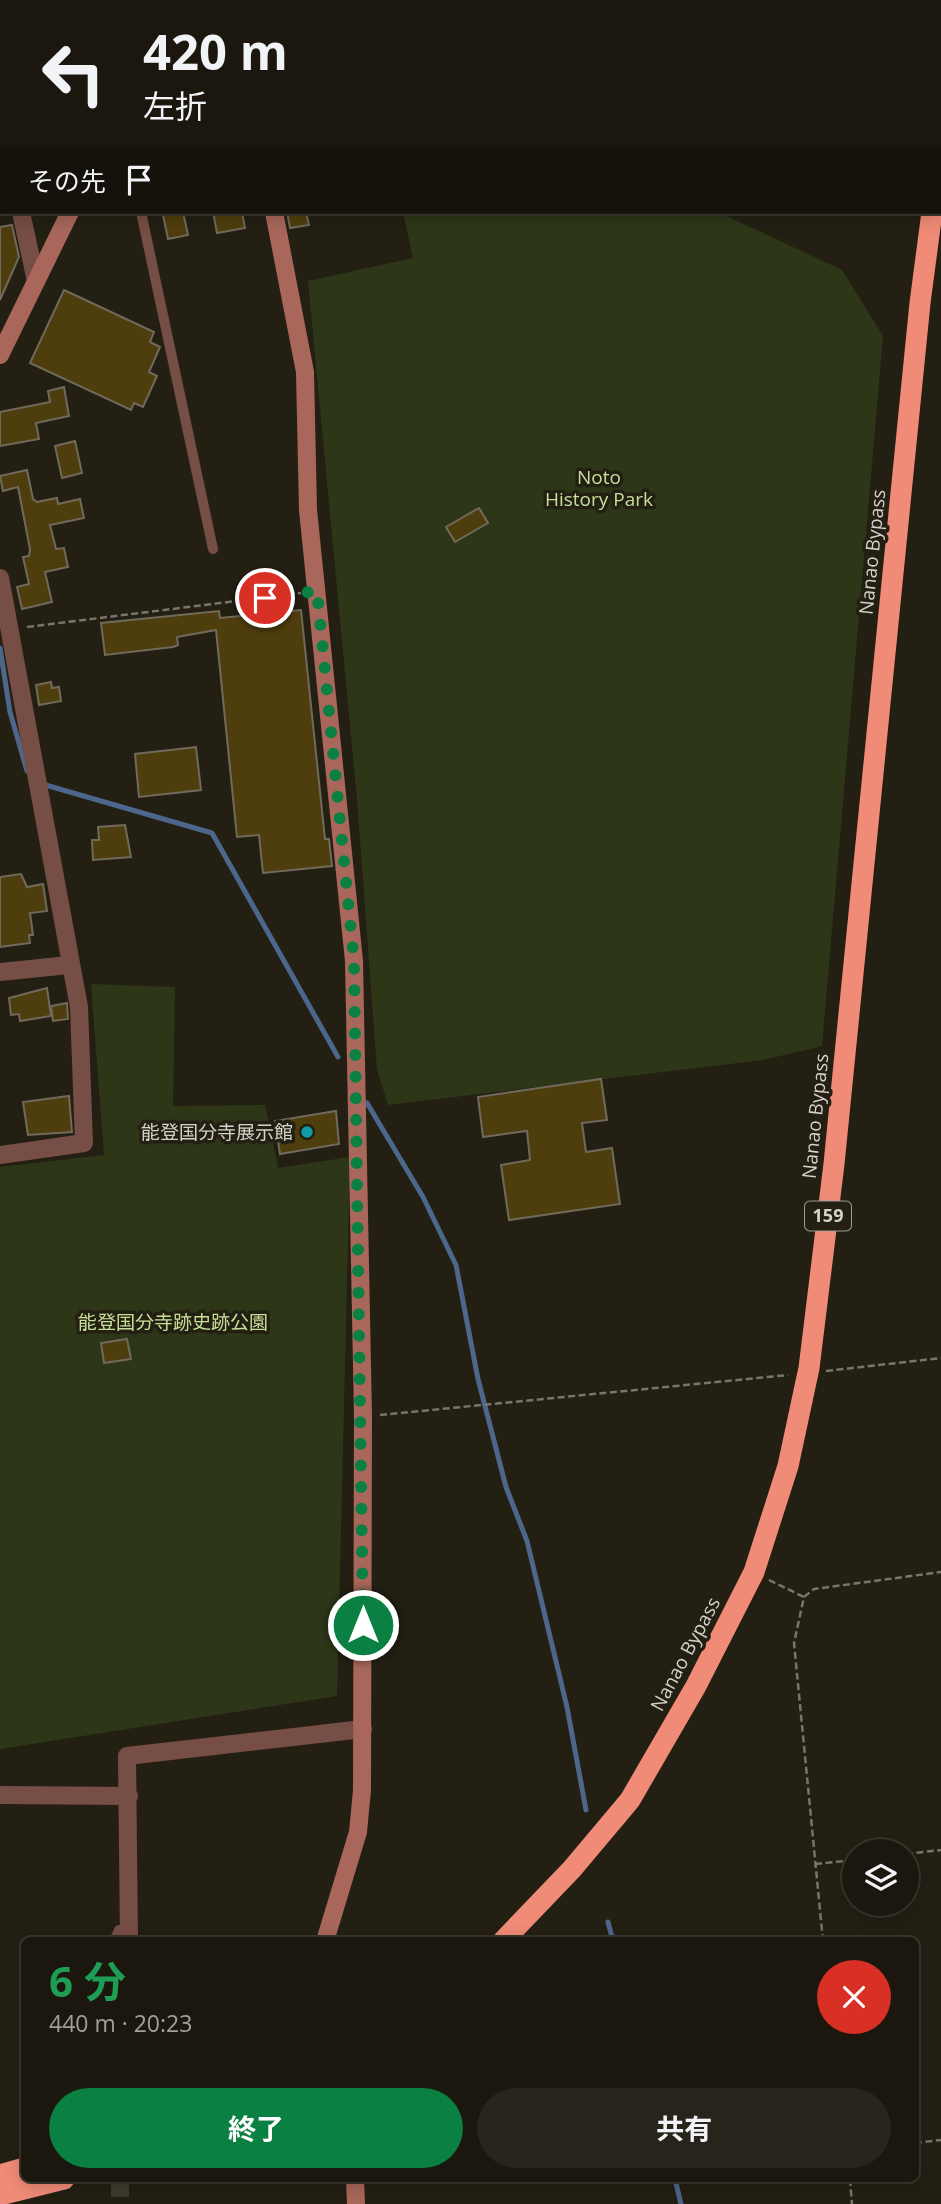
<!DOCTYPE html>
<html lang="ja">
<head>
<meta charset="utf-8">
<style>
  :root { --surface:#1b170e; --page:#28241c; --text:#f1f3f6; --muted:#a09f9e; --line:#39362e; --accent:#0b8043 }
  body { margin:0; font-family:"Open Sans","Noto Sans JP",sans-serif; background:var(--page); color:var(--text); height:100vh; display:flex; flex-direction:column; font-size:26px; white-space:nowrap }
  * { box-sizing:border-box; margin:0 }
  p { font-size:23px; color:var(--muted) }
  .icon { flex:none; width:38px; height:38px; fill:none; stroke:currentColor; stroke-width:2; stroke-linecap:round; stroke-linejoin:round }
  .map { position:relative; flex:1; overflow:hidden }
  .drawer { position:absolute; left:21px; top:1937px; width:898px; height:245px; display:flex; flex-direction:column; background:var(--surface); border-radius:10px; box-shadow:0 4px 18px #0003,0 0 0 2px var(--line) }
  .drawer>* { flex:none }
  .top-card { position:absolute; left:0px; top:0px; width:942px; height:214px; box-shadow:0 4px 18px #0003,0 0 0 2px var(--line); background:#1b170e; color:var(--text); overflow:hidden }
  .fabs { position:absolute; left:842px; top:1839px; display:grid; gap:14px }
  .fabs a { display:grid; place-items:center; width:77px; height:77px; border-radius:50%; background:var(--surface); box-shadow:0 4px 18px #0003,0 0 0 2px var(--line); font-size:35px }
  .pin { position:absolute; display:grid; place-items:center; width:60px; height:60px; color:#fff; margin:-30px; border:4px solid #fff; border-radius:50%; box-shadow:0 2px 7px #0007 }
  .me { position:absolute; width:77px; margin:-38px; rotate:0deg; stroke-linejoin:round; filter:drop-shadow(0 0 5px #0008) }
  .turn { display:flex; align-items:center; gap:24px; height:147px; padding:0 28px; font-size:32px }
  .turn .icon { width:91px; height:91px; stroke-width:2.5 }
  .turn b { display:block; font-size:49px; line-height:60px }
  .then { display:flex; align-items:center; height:66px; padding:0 28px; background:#0003; gap:14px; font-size:26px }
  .round { display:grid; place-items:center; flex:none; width:74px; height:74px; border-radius:37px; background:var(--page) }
  .summary { display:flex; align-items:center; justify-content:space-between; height:119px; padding:0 28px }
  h1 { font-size:42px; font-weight:700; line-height:52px; color:#1e9e55 }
  .action { display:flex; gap:14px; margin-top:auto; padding:14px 28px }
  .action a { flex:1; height:80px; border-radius:42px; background:var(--accent); color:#fff; font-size:28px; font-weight:700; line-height:80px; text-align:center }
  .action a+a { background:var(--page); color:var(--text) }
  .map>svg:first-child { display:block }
</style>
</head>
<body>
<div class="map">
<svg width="941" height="2204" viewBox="0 0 941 2204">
  <rect width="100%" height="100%" fill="#241f13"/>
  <g fill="#2d3718">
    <path d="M403 212H718L842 270 883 336 822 1046 763 1060 388 1105 377 1069 357 799 308 281 413 258Z"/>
    <path d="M91 984 175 987 173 1106 265 1105 278 1168 350 1157 337 1696 0 1749V1167L104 1155Z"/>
  </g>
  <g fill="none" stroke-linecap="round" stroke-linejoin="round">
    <g stroke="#4c668c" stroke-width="5">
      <path d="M0 648 10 712 27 771"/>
      <path d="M42 784 212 833 338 1057"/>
      <path d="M367 1103 423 1197 456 1265 478 1379 506 1487 527 1541 567 1707 586 1810"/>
      <path d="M608 1922 613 1941"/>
      <path d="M675 2179 681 2204"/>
    </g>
  </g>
  <g fill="#4f3e0d" stroke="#706a5c" stroke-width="2">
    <path d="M183 212 188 235 168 239 163 215Z"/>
    <path d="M213 212H242L245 228 217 233Z"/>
    <path d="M287 212H306L309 225 290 228Z"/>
    <path d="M12 225 19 257 0 300V227Z"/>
    <path d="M64 290 154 332 150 342 160 347 149 372 157 376 143 407 134 403 131 410 30 363Z"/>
    <path d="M64 387 69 416 36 423 39 439 0 446V412L50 402 48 391Z"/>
    <path d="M75 441 82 473 62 478 55 446Z"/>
    <path d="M27 470 33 499 37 502 57 498 58 504 80 499 84 518 50 525 56 549 64 548 68 567 45 572 52 602 22 609 17 587 29 584 23 557 29 556 30 549 18 487 3 491 0 476Z"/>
    <path d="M479 508 488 523 455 542 446 527Z"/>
    <path d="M301 610 325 839H329L332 866 263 873 259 835 237 837 216 630 177 637 178 645 173 647 105 655 101 623 219 611 220 618Z"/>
    <path d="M51 682 52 688 59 687 61 701 39 705 36 685Z"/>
    <path d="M196 747 201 790 139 797 135 754Z"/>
    <path d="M125 825 131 857 93 860 92 840H99L98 827Z"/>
    <path d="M21 874 27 887 43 884 47 911 30 913 33 935H29L30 943 0 947V877Z"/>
    <path d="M47 988 51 1016 20 1021 19 1014 11 1015 9 998Z"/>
    <path d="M67 1003 68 1019 53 1021 51 1006Z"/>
    <path d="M601 1079 607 1120 582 1123 586 1152 612 1148 620 1204 509 1220 501 1165 530 1160 527 1131 483 1137 478 1097Z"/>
    <path d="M69 1096 72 1132 28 1135 23 1102Z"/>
    <path d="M336 1111 339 1144 280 1154 275 1121Z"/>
    <path d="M127 1339 131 1359 104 1363 101 1343Z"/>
  </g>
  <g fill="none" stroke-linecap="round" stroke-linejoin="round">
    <path stroke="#3e3a2e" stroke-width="18" stroke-dasharray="18 9" stroke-linecap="butt" d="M120 2179V2204"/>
    <g stroke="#79756b" stroke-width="2.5" stroke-dasharray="7 3.5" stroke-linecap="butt">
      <path d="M27 627 301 593"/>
      <path d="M826 1371 941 1358"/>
      <path d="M380 1415 788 1375"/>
      <path d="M769 1580 804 1597"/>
      <path d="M906 1854 941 1850"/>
      <path d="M815 1864 854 1860"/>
      <path d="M823 1941 794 1643 804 1597 814 1589 941 1572"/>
      <path d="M915 2143 941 2140"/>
      <path d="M850 2179 852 2204"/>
    </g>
    <g stroke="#774e45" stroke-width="10">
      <path d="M141 212 213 549"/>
      <path d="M114 1941 119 1930"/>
    </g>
    <g stroke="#774e45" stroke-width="18">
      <path d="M142 0 145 2"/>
      <path d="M0 118 2 126"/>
      <path d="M21 212 36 281"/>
      <path d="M0 578 79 1007 84 1143 0 1155"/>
      <path d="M0 972 69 965"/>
      <path d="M0 1795 129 1796"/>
      <path d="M129 1941 127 1756 363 1729"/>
    </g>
    <g stroke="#a8675a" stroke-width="18">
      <path d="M160 2 161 0"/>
      <path d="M274 212 305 372 308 510 354 961 363 1416 362 1790 358 1832 325 1941"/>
      <path d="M0 355 70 212"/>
      <path d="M355 2179 356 2204"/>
    </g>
    <g stroke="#f08b77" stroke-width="21">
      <path d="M628 0 633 2"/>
      <path d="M940 143 941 144"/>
      <path d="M940 168 941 161"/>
      <path d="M503 1941 572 1869 630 1800 696 1686 754 1572 788 1466 809 1368 834 1164 920 303 932 212"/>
      <path d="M0 2175 24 2168"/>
      <path d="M0 2195 64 2179"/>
    </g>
  </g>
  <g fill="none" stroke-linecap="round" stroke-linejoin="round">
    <path stroke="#0b8043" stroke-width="12" stroke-dasharray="0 21.6" d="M265 598 317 591 354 961 363 1625"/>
  </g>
  <circle fill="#0f9aa8" stroke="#241f13" stroke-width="2.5" cx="307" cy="1132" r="7"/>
  <g text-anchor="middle" stroke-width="7" stroke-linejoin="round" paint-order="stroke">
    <rect fill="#241f13" stroke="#9f9c92" stroke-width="2" x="805" y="1201.5" width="46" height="29" rx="5"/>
    <g font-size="18" font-weight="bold" fill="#d4d1c9">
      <text x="828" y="1222">159</text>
    </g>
    <g font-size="19" fill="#c6df97" stroke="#241f13">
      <text x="599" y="484">Noto<tspan x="599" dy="22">History Park</tspan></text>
      <text x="173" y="1329">能登国分寺跡史跡公園</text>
    </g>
    <g font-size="19" fill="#d4d1c9" stroke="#241f13">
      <text transform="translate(872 552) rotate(-84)" y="7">Nanao Bypass</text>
      <text transform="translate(815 1116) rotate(-84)" y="7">Nanao Bypass</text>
      <text transform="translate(685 1654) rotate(-62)" y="7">Nanao Bypass</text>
    </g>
    <g font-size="19" fill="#d4d1c9" stroke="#241f13" text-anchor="end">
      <text x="293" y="1139">能登国分寺展示館</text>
    </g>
  </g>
</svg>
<div class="fabs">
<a><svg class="icon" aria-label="layers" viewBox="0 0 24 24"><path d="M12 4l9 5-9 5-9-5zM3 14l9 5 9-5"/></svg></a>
</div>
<div class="pin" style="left:265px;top:598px;background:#d93025"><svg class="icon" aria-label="arrive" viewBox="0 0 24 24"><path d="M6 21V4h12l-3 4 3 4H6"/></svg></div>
<svg class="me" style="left:363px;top:1625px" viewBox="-20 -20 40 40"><circle r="17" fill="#0b8043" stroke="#fff" stroke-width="3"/><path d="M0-11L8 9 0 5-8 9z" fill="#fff"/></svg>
<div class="top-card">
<div class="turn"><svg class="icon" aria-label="left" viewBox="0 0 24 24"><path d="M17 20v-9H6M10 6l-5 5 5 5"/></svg><div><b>420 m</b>左折</div></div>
<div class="then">その先<svg class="icon" aria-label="arrive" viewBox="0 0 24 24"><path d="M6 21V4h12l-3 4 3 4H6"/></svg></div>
</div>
<section class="drawer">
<div class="summary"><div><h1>6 分</h1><p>440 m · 20:23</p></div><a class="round" style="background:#d93025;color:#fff"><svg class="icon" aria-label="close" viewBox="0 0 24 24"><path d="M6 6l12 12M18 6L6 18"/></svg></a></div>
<div class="action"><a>終了</a><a>共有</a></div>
</section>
</div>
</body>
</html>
